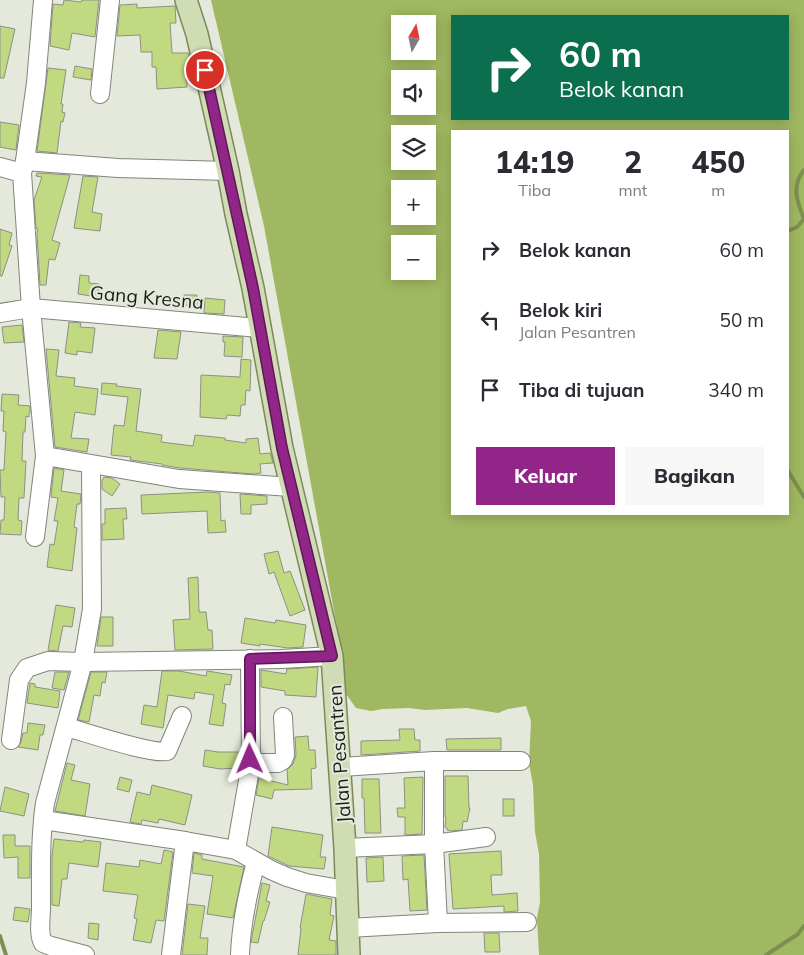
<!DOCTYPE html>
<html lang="id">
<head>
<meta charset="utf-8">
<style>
  :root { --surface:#fff; --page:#f7f7f7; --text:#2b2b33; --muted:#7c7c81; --accent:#912588 }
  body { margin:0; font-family:Mulish,sans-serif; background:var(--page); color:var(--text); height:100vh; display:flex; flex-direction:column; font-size:19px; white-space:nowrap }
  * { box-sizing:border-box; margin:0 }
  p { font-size:16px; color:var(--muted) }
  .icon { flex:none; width:28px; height:28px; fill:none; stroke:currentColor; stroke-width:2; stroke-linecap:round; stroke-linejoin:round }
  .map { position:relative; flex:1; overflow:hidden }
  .panel { position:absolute; left:451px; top:130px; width:338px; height:385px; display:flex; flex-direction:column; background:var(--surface); border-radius:0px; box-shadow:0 2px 12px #0003 }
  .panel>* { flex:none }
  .guide { position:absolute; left:451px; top:15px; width:338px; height:105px; border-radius:0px; box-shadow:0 2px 12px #0003; background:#0b6e4f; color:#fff; overflow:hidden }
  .needle { width:32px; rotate:9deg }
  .fabs { position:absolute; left:391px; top:15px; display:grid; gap:10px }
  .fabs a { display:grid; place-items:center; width:45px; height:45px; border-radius:0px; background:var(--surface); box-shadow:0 2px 12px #0003; font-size:25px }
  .pin { position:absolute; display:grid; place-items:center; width:42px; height:42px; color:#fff; margin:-21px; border:2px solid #fff; border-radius:50%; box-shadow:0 1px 5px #0007 }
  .me { position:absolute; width:55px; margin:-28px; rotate:359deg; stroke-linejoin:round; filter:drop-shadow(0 0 4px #0008) }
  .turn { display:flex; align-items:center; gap:18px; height:105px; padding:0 25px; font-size:22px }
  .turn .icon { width:65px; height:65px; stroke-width:2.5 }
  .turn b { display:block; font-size:35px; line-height:42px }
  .eta { display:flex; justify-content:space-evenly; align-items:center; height:85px; text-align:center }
  .eta b { font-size:30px; font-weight:800; line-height:35px }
  .action { display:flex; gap:10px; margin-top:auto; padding:10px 25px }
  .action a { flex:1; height:58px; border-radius:0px; background:var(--accent); color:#fff; font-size:20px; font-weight:800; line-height:58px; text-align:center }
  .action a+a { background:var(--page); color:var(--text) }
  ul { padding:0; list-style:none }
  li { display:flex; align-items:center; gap:15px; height:70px; padding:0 25px }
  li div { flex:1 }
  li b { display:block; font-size:19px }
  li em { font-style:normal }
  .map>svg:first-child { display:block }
</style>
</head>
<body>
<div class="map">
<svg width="804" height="955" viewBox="0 0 804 955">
  <rect width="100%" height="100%" fill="#e4e9db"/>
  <path fill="#a0b861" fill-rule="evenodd" d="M211 0H804V955H539L537 918 540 902 539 854 535 832 533 785 529 763 531 721 526 706 508 709 498 713 467 708 425 710 409 708 383 709 371 711 356 708 346 694 340 644 264 226ZM452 16H788V119H452ZM400 24H428V51H400ZM400 79H428V106H400ZM452 131H788V514H452ZM400 134H428V161H400ZM400 189H428V216H400ZM400 244H428V271H400Z"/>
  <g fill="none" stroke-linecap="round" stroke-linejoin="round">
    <g stroke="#7d8f50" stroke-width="4">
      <path d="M788 231 797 227 804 219C797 202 791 186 804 170"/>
      <path d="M788 471 804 497"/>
      <path d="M0 936 6 955"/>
      <path d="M766 955 798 934 804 926"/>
    </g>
  </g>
  <g fill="#c1da82" stroke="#8c9183">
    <path d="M64 0 81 2 82 0H99L95 37 72 33 69 50 50 46 53 4 63 5Z"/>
    <path d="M137 4V8L175 6 176 23H170L172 53H188L191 64H186L187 87 157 89 156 67H152V52H141L140 35 117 36 120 5Z"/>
    <path d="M0 26 15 29 4 78H0Z"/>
    <path d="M75 66 92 69 91 80 73 77Z"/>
    <path d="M48 68 66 70 61 104H63L62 112 65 113 63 122 61 121 57 153 37 151Z"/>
    <path d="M0 122 19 125 16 150 0 147Z"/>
    <path d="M37 173 70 175 52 240 60 243 55 260 49 259 46 285H40L37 233 38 229 36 228 34 200 42 177 36 176Z"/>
    <path d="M83 176 98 177 92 212 102 214 100 231 74 228Z"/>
    <path d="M0 229 12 233 9 245 12 246 2 276H0Z"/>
    <path d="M80 275 89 276V283L99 284 98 297 78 294Z"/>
    <path d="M184 295H197V306L184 305Z"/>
    <path d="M205 298 225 300 224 314 204 313Z"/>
    <path d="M69 322 81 323 80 327 95 328 92 353 77 351V355L65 353Z"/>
    <path d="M22 325 24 342 4 343 2 327Z"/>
    <path d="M158 330 181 332 177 359 154 358Z"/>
    <path d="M223 336 243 337 242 357 224 356 225 342H223Z"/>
    <path d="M46 349 59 350 56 376 75 378 74 386 98 389 95 415 75 412 71 438 89 439 87 452 55 447Z"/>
    <path d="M241 359 251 360 250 391 246 390 245 405H241L240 416 227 415 226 419 200 417 201 375 240 377Z"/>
    <path d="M102 383 117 384 116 386 141 389 136 431 162 435 161 442 193 446 195 435 225 438V440L246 443V439L258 438 260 454 270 453 273 463 260 464 261 473 253 474 180 468 162 465V464L130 460 131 457 111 455 114 425 124 426 128 397 101 394Z"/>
    <path d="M2 394 19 395 18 405 30 406V413H29V417L26 416 25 432H23L22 461H26L24 498H19L18 520 22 521 21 535 0 534 1 520H4L5 497H1L0 470H4L6 432 3 431 4 411H1Z"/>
    <path d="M54 468 64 470 61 491 81 494 80 504H77L74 527 77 528 72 571 47 567 50 544 54 545 58 521H54L58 498 51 497Z"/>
    <path d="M104 477 112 478 120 484 112 496 102 489V481Z"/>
    <path d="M208 492 220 493 221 521 225 520 226 532 208 533 207 511 142 514 141 495Z"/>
    <path d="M240 494 267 496V504L251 505V514H241Z"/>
    <path d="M126 508 127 519H123L124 539 102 540V524H105V509Z"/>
    <path d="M278 551 284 573 290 571 305 610 290 616 274 572 269 574 264 554Z"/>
    <path d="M198 577 199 612H206L208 630H212L213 649 175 650 173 620 190 619 188 578Z"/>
    <path d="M56 605 75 608 72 627 63 626 58 651 48 650Z"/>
    <path d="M101 617H113V646H97Z"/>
    <path d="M245 618 275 623 276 620 306 625 303 647 288 648 260 644V646L241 643Z"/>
    <path d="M318 667 316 697 285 695V691L261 687V670L286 674 287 669Z"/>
    <path d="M162 671H179L206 676 207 671 232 675 230 685 225 684 222 703 226 704 223 726 209 724 214 695 195 692 194 699 168 695 163 728 141 724 144 705 157 707Z"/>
    <path d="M55 672H69L64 690 52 688Z"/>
    <path d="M91 672H107L105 683 102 682 100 696 94 695 89 722 78 720Z"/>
    <path d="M30 683 35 684V687L60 691 58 708 27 703Z"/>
    <path d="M28 723 45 725 43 735H40L38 750 18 747 21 742 23 733H27Z"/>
    <path d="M399 729H414L415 740H420V751L361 755V741L400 740Z"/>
    <path d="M308 736 309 750H315L316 768 311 769 312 789 274 790 272 799 256 795 259 778 288 785 287 770 293 764 296 755 295 737Z"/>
    <path d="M501 738V750H447L446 739Z"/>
    <path d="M205 750 218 752H240L239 768 220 769 203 766Z"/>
    <path d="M67 763 75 765 71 780 90 784 85 816 55 811Z"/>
    <path d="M445 776H468L469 808H470L467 822 463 821 462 830 451 831 447 830V828L445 827 446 817H445Z"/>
    <path d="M120 777 132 780 129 792 117 789Z"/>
    <path d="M423 777 422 834 405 835V817H398L397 808H405L404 778Z"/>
    <path d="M362 779H379L381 833H365L364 798H362Z"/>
    <path d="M152 785 192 795 185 825 159 819 158 823 142 820 141 824 130 822 137 792 150 795Z"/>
    <path d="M5 787 29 794 24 816 0 811Z"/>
    <rect x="503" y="799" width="11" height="17"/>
    <path d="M272 827 323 835 320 857H326L324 869 289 866 268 856Z"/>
    <path d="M3 835H15V846H30V878H18V857L4 858Z"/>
    <path d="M54 839 83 842 84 840 101 842 98 867 69 863 67 879H62L59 906 52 905V856Z"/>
    <path d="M164 850 173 852 164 921 156 920 151 943 133 940 137 919 134 918 138 895 103 891 106 863 139 867 140 860 161 864Z"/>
    <path d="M501 851 502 875H491L492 895 517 893 518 911 504 912V906L453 909 449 854Z"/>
    <path d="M194 853 202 855V859L244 867 233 918 207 914 213 876 192 873Z"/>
    <path d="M424 855 427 910 410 911 408 879 403 880 402 856Z"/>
    <path d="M383 857 384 881 367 882 366 858Z"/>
    <path d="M262 883 270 885 266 901 270 902 264 921H263L258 943 251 942Z"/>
    <path d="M306 894 332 899 330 915 334 916 329 940 336 941V955H298L301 928H300Z"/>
    <path d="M188 904 205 906 200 938H208L207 955H182Z"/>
    <path d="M15 907 30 909 28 922 13 920Z"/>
    <path d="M89 923 99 924 98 940 88 938Z"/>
    <path d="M484 933H499L500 952H485Z"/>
  </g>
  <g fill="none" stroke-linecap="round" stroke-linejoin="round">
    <defs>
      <g id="minor">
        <path d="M100 94 110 0"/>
        <path d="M25 161 118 168 228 171"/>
        <path d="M0 167 22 173"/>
        <path d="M0 313 31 308 259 328"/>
        <path d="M45 456 179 479 291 487"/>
        <path d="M35 537 45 456 31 308 22 173 25 161 36 83 43 0"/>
        <path d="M250 659 251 763H278L283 760 285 755 283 717"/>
        <path d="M66 727C85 732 153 755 167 751L182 716"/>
        <path d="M11 740 19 680 27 668 48 661 83 662 282 659 332 656"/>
        <path d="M434 761V844L438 923"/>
        <path d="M341 767 434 761H521"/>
        <path d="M43 820 185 841 236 850 271 870 287 877 306 883 346 890"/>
        <path d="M345 848 434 844 486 837"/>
        <path d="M236 850 251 763"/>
        <path d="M348 928 438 923 527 922"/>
        <path d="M85 955 51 946 43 943C38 933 41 919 41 908 41 873 40 837 45 803L83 662 92 609 91 465"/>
        <path d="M171 955 185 841"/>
        <path d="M240 955C241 923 248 892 256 862"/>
      </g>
      <path id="major" d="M186 0 197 34 228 171 236 214 253 288 282 448 332 656 345 848 349 955"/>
    </defs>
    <use href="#minor" stroke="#828679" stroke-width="20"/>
    <use href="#major" stroke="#7c8a5b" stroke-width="24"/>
    <use href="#minor" stroke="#fff" stroke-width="18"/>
    <use href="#major" stroke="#d0dcb3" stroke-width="21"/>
  </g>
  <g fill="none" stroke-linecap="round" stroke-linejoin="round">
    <defs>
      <path id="route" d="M205 70 253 288 282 448 332 656 250 659V759"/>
    </defs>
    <use href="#route" stroke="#5e1858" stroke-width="12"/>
    <use href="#route" stroke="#912588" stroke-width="9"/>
  </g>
  <g text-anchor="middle" stroke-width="4" stroke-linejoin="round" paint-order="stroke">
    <g font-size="19" fill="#1a1c17" stroke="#e4e9db">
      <text transform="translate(147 297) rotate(5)" y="7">Gang Kresna</text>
      <text transform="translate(339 754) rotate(-94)" y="7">Jalan Pesantren</text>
    </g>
  </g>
</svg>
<div class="fabs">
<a><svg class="needle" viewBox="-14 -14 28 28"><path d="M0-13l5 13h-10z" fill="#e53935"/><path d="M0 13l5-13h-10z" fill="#7c7c81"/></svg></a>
<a><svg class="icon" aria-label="sound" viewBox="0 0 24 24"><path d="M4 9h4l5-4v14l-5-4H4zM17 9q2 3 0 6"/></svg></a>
<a><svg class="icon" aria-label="layers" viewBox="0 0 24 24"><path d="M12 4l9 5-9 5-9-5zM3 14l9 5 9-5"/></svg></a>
<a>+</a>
<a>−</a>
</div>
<div class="pin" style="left:205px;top:70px;background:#d93025"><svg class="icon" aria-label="arrive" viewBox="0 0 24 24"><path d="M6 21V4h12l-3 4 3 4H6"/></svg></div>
<svg class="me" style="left:250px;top:759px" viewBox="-20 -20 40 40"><path d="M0-17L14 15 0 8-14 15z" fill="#912588" stroke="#fff" stroke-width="4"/></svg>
<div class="guide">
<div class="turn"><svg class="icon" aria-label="right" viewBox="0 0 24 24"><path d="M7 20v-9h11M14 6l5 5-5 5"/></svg><div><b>60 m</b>Belok kanan</div></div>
</div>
<section class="panel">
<div class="eta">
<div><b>14:19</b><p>Tiba</p></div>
<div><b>2</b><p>mnt</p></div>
<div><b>450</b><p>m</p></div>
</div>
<ul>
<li><svg class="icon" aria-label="right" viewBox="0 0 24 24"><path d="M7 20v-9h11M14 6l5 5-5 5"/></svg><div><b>Belok kanan</b></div><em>60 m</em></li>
<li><svg class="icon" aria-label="left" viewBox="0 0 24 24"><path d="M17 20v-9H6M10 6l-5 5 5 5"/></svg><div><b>Belok kiri</b><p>Jalan Pesantren</p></div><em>50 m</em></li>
<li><svg class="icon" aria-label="arrive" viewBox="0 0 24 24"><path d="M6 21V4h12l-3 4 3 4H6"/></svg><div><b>Tiba di tujuan</b></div><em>340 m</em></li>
</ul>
<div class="action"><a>Keluar</a><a>Bagikan</a></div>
</section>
</div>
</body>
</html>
